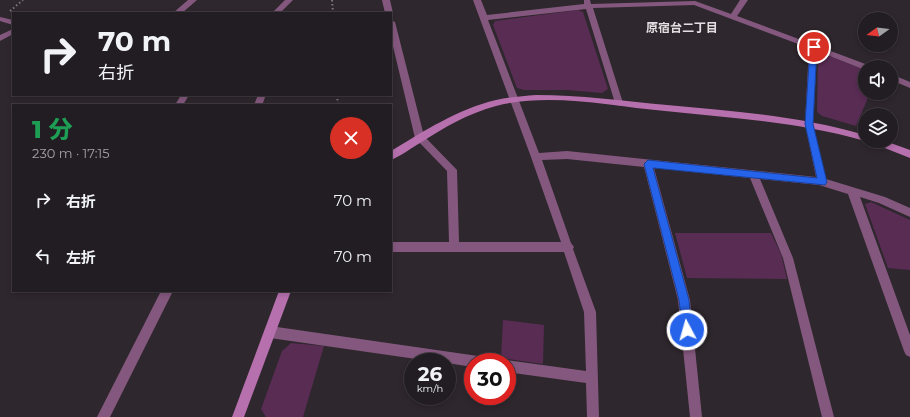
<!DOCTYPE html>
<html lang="ja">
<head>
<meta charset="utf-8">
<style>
  :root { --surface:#221d22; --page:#2e2a2f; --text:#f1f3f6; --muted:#a2a2a5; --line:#3f3b40 }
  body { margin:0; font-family:Montserrat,"Noto Sans JP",sans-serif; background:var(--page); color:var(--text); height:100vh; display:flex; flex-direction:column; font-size:15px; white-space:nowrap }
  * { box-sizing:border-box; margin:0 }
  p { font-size:13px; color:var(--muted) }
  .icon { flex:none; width:22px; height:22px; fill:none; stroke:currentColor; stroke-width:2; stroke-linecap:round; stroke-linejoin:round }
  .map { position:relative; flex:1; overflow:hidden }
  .sheet { position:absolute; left:12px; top:104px; width:380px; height:188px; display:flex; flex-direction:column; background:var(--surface); border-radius:0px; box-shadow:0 2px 6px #0003,0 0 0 1px var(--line) }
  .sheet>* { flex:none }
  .guide { position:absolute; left:12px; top:12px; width:380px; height:84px; border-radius:0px; box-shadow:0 2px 6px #0003,0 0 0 1px var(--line); background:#221d22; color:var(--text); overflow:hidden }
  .needle { width:26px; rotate:255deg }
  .tools { position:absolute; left:858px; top:12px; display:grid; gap:8px }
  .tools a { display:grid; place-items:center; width:40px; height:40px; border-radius:50%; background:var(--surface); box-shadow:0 2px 6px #0003,0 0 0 1px var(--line); font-size:20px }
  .speed { position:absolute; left:404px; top:353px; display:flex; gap:8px; font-size:20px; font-weight:700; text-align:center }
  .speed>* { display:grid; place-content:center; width:52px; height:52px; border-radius:50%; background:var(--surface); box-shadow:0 2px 6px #0003,0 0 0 1px var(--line); line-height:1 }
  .speed small { font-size:10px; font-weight:400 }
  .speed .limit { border:6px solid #d22; background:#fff; color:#111 }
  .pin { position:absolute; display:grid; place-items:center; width:34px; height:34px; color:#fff; margin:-17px; border:2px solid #fff; border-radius:50%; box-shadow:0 1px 4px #0007 }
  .me { position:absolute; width:44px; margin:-22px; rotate:354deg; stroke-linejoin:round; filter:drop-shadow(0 0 3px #0008) }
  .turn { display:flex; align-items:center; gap:14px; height:84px; padding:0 20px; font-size:18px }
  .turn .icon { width:52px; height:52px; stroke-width:2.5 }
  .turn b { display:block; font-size:28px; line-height:34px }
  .round { display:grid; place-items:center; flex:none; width:42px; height:42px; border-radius:21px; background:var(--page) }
  .summary { display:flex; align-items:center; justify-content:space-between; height:68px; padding:0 20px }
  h1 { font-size:24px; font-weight:800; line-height:30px; color:#1e9e55 }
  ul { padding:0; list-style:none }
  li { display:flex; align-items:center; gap:12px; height:56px; padding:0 20px }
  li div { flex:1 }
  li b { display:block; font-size:15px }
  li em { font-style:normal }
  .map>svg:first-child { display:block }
</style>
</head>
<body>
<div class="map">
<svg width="910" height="417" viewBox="0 0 910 417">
  <rect width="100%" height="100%" fill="#2e272d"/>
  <g fill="#592c54">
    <path d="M578 10 583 12 608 89 602 93 567 90H524L517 88 493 25 495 21Z"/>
    <path d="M824 54 865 70V93H870L856 126 822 116 817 112 818 56Z"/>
    <path d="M871 202 910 220V270L888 268 865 204Z"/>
    <path d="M675 233H771L781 254 787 279 687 278Z"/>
    <path d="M503 320 544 325 543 364 501 358Z"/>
    <path d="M291 343 324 346 303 417H266L261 409 282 351Z"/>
  </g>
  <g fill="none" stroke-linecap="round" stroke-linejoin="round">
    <g stroke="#7e787d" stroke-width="2" stroke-dasharray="1.5 2.5" stroke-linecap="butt">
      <path d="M332 0 333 13"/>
      <path d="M10 11 23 0"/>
      <path d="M337 95 338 105"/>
    </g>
    <g fill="#84587e" fill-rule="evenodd">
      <path d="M188 0H197L182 13H173Z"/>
      <path d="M285 0H293L280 13H272Z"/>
      <path d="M382 0H390L393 13 392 15 391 13H385Z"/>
      <path d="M473 0H481L487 15 584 4V0H590L591 4 695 1 731 14 740 0H748L737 16 868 65 869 67H865V70L817 51 813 124 826 179 885 197 910 208V217L879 203 860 197 910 335V357L906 355 904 351 848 194 819 185 760 179 793 258 834 417H822L783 258 750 178 654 168 690 300 702 417H690L678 300 644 167 567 159 542 160 571 243 574 247 573 249 596 312 599 417H587L586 383 507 372V362H503L507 360 586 371 584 312 564 252H391V242H449L447 171 415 138 391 38V20L395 22 424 136 457 170 459 242H561L531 157ZM694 5 809 48 805 124 816 177 567 151 539 153 488 20 586 9 615 103 619 106 623 103 593 8Z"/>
      <path d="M0 17 13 20V25L0 21Z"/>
      <path d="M13 29V34L0 41V35Z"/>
      <path d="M891 74 910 82V88L891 80Z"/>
      <path d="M181 95H189L183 105H175Z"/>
      <path d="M258 95H266L262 105H254Z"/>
      <path d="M161 291H173L110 417H97Z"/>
      <path d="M270 326 478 356 482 358 484 362H473V367L447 363V362H437L270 338 266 336 264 332 266 328Z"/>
    </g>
    <g fill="#b770ae" fill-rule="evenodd">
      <path d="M536 95C580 95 623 101 667 105 734 111 800 116 865 135V141H866H865C799 122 733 118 665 111 610 106 550 92 496 106 469 113 443 128 420 143 411 148 401 156 391 160V151C424 131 458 109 496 100 510 97 523 96 536 95Z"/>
      <path d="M870 141H885L910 150V158L872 143Z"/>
      <path d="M279 291H291L244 417H232Z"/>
    </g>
  </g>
  <path fill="#2563eb" stroke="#184099" d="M814 45 817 47 813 124 827 182 825 185 653 168 689 300 692 330 691 333 687 335 683 333 679 300 644 164 648 160 817 178 805 124 810 47Z"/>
  <g text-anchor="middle" stroke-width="3" stroke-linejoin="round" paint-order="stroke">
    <g font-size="12" font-weight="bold" fill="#e2dee1" stroke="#2e272d">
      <text x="682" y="32">原宿台二丁目</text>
    </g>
  </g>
</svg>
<div class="tools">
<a><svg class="needle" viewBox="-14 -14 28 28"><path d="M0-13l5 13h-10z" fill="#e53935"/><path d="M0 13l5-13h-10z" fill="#a2a2a5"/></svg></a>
<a><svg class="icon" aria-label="sound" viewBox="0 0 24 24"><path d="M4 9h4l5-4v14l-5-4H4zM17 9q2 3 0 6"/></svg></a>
<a><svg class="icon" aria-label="layers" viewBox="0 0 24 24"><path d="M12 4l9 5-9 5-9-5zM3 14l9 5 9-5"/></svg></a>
</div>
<div class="speed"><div>26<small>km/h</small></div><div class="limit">30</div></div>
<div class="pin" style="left:814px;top:47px;background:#d93025"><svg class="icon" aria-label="arrive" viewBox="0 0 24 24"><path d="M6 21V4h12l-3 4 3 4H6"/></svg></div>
<svg class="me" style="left:687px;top:330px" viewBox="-20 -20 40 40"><circle r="17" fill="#2563eb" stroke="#fff" stroke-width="3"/><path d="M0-11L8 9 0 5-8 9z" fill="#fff"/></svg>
<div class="guide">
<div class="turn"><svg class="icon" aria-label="right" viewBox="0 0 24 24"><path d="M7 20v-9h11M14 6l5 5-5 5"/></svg><div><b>70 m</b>右折</div></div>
</div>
<section class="sheet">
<div class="summary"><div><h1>1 分</h1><p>230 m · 17:15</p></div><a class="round" style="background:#d93025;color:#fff"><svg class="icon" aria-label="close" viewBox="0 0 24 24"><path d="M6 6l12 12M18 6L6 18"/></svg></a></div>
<ul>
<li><svg class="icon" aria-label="right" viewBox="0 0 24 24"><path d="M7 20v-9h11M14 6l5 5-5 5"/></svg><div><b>右折</b></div><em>70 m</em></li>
<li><svg class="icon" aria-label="left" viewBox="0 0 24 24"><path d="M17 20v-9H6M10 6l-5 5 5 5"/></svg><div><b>左折</b></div><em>70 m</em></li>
</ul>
</section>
</div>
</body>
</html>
